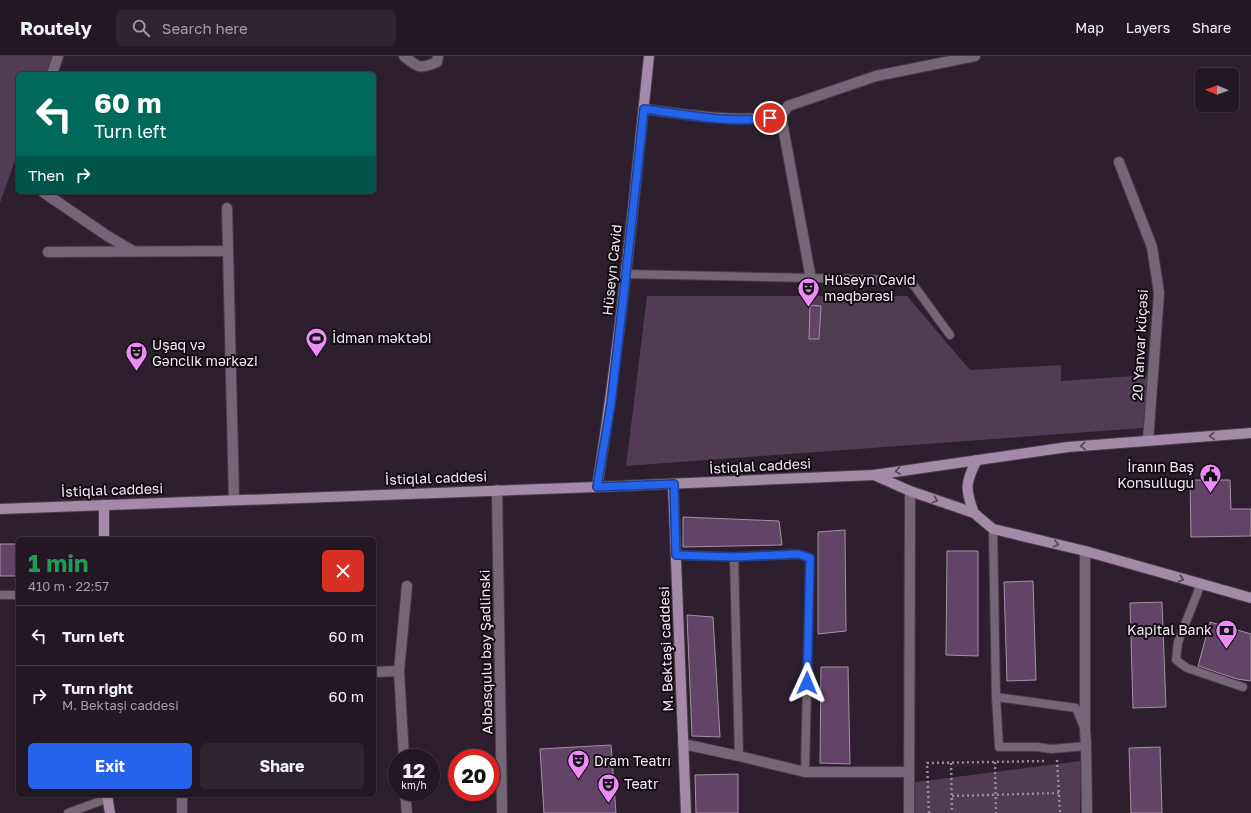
<!DOCTYPE html>
<html lang="en">
<head>
<meta charset="utf-8">
<style>
  :root { --surface:#221722; --page:#2e242f; --text:#f1f3f6; --muted:#a29fa5; --line:#3f3640; --accent:#2563eb }
  body { margin:0; font-family:"Golos Text",sans-serif; background:var(--page); color:var(--text); height:100vh; display:flex; flex-direction:column; font-size:15px; white-space:nowrap }
  * { box-sizing:border-box; margin:0 }
  p { font-size:13px; color:var(--muted) }
  .icon { flex:none; width:22px; height:22px; fill:none; stroke:currentColor; stroke-width:2; stroke-linecap:round; stroke-linejoin:round }
  .map { position:relative; flex:1; overflow:hidden }
  .panel { position:absolute; left:16px; top:481px; width:360px; height:260px; display:flex; flex-direction:column; background:var(--surface); border-radius:6px; box-shadow:0 1px 3px #0004,0 0 0 1px var(--line) }
  .panel>* { flex:none }
  .banner { position:absolute; left:16px; top:16px; width:360px; height:122px; border-radius:6px; box-shadow:0 1px 3px #0004,0 0 0 1px var(--line); background:#00695c; color:#fff; overflow:hidden }
  .needle { width:26px; rotate:271deg }
  .buttons { position:absolute; left:1195px; top:12px; display:grid; gap:8px }
  .buttons a { display:grid; place-items:center; width:44px; height:44px; border-radius:6px; background:var(--surface); box-shadow:0 1px 3px #0004,0 0 0 1px var(--line); font-size:20px }
  .speed { position:absolute; left:388px; top:693px; display:flex; gap:8px; font-size:20px; font-weight:700; text-align:center }
  .speed>* { display:grid; place-content:center; width:52px; height:52px; border-radius:50%; background:var(--surface); box-shadow:0 1px 3px #0004,0 0 0 1px var(--line); line-height:1 }
  .speed small { font-size:10px; font-weight:400 }
  .speed .limit { border:6px solid #d22; background:#fff; color:#111 }
  .pin { position:absolute; display:grid; place-items:center; width:34px; height:34px; color:#fff; margin:-17px; border:2px solid #fff; border-radius:50%; box-shadow:0 1px 4px #0007 }
  .me { position:absolute; width:44px; margin:-22px; rotate:1deg; stroke-linejoin:round; filter:drop-shadow(0 0 3px #0008) }
  .turn { display:flex; align-items:center; gap:14px; height:84px; padding:0 12px; font-size:18px }
  .turn .icon { width:52px; height:52px; stroke-width:2.5 }
  .turn b { display:block; font-size:28px; line-height:34px }
  .then { display:flex; align-items:center; height:38px; padding:0 12px; background:#0003; gap:8px; font-size:15px }
  .round { display:grid; place-items:center; flex:none; width:42px; height:42px; border-radius:6px; background:var(--page) }
  .summary { display:flex; align-items:center; justify-content:space-between; height:68px; padding:0 12px }
  h1 { font-size:24px; font-weight:700; line-height:30px; color:#1e9e55 }
  .action { display:flex; gap:8px; margin-top:auto; padding:8px 12px }
  .action a { flex:1; height:46px; border-radius:6px; background:var(--accent); color:#fff; font-size:16px; font-weight:700; line-height:46px; text-align:center }
  .action a+a { background:var(--page); color:var(--text) }
  ul { padding:0; list-style:none }
  li { display:flex; align-items:center; gap:12px; height:60px; padding:0 12px; border-top:1px solid var(--line) }
  li div { flex:1 }
  li b { display:block; font-size:15px }
  li em { font-style:normal }
  header { display:flex; align-items:center; gap:24px; box-sizing:border-box; height:56px; padding:0 20px; background:var(--surface); border-bottom:1px solid var(--line) }
  header strong { font-size:19px }
  nav { display:flex; gap:22px; margin-inline-start:auto; font-size:14px }
  .search { width:280px; height:36px; background:var(--page); display:flex; align-items:center; gap:10px; box-sizing:border-box; padding:0 14px; border-radius:6px; color:var(--muted); font-size:15px }
  .map>svg:first-child { display:block }
</style>
</head>
<body>
<header>
<strong>Routely</strong>
<div class="search"><svg class="icon" aria-label="search" viewBox="0 0 24 24"><circle cx="10" cy="10" r="6"/><path d="M15 15l6 6"/></svg>Search here</div>
<nav><a>Map</a><a>Layers</a><a>Share</a></nav>
</header>
<div class="map">
<svg width="1251" height="757" viewBox="0 0 1251 757">
  <rect width="100%" height="100%" fill="#2d1f2e"/>
  <g fill="#513c53">
    <path d="M0 0H52L46 18H18V96L0 147Z"/>
    <path d="M647 240H907L970 314 1061 309V325L1148 319 1143 372 626 410Z"/>
    <path d="M1081 705 1080 757H909V727Z"/>
  </g>
  <g fill="#644368" stroke="#a492a6">
    <path d="M810 249 821 250 819 283H809Z"/>
    <path d="M1190 424H1230L1231 453H1251V480L1191 481Z"/>
    <path d="M683 461 779 465 782 489 683 491Z"/>
    <path d="M845 474 846 575 818 578V476Z"/>
    <rect x="0" y="488" width="18" height="32"/>
    <path d="M947 495H978V600L946 599Z"/>
    <path d="M1033 525 1036 624 1007 625 1004 526Z"/>
    <path d="M1162 546 1166 651 1133 652 1130 547Z"/>
    <path d="M687 559 713 561 720 681 692 680Z"/>
    <path d="M1210 566 1251 578V625L1237 623 1198 610Z"/>
    <path d="M821 611H848L850 708 820 707Z"/>
    <path d="M611 689 616 757H544L540 693Z"/>
    <path d="M1160 691 1162 757H1131L1129 692Z"/>
    <path d="M738 718V757H696L695 719Z"/>
  </g>
  <g fill="none" stroke-linecap="round" stroke-linejoin="round">
    <defs>
      <g id="service">
        <path d="M626 218 902 224 912 227 950 279"/>
        <path d="M993 473 996 641 999 691H1037L1052 693 1086 690"/>
        <path d="M676 499 734 501 739 700"/>
        <path d="M734 501 799 498 810 502 805 716"/>
        <path d="M1201 528 1178 586 1176 604 1187 612 1243 631"/>
        <path d="M0 539H18"/>
        <path d="M996 641 1076 652 1084 671"/>
        <path d="M68 757 106 743"/>
      </g>
      <g id="minor">
        <path d="M404 0C418 11 419 14 437 6L438 0"/>
        <path d="M52 18 58 0"/>
        <path d="M644 53C690 59 734 67 781 60"/>
        <path d="M781 60 788 50 876 20 975 0"/>
        <path d="M781 60 811 223"/>
        <path d="M1119 106 1152 191 1159 237 1148 385"/>
        <path d="M43 136 106 179 133 195"/>
        <path d="M227 152 234 443"/>
        <path d="M48 196 228 195"/>
        <path d="M497 434 502 757"/>
        <path d="M1085 495V673L1086 690 1087 757"/>
        <path d="M374 616 399 615"/>
        <path d="M683 688 739 700 805 716H908"/>
        <path d="M404 702 399 615 407 530"/>
        <path d="M405 736 407 757"/>
        <path d="M182 739V757"/>
        <path d="M909 757 910 435"/>
      </g>
      <g id="secondary">
        <path d="M874 419 910 435 974 457 993 473 1085 495 1251 542"/>
        <path d="M673 428 686 757"/>
        <path d="M597 431C620 288 634 144 649 0"/>
        <path d="M0 453 597 431 874 419 1068 391 1251 377"/>
        <path d="M974 457C965 434 965 426 977 404"/>
        <path d="M104 483V449"/>
        <path d="M107 739 110 757"/>
      </g>
    </defs>
    <use href="#service" stroke="#493c4a" stroke-width="10"/>
    <use href="#minor" stroke="#493c4a" stroke-width="12"/>
    <use href="#secondary" stroke="#493c4a" stroke-width="12"/>
    <g stroke="#968b97" stroke-width="2.5" stroke-dasharray="2 3" stroke-linecap="butt">
      <path d="M1057 704 1060 757"/>
      <path d="M995 706 996 757"/>
      <path d="M951 707 952 757"/>
      <path d="M952 740 1059 737"/>
      <path d="M929 757 927 707 1047 705"/>
    </g>
    <use href="#service" stroke="#756677" stroke-width="8"/>
    <use href="#minor" stroke="#756677" stroke-width="10"/>
    <use href="#secondary" stroke="#a38aa6" stroke-width="10"/>
  </g>
  <defs><path id="oneway-chevron" d="M-2-3.5L2.5 0L-2 3.5" fill="none" stroke-width="1.6" stroke-linecap="round" stroke-linejoin="round"/></defs>
  <g stroke="#534555">
    <use href="#oneway-chevron" transform="translate(1212 380) rotate(176)"/>
    <use href="#oneway-chevron" transform="translate(1083 390) rotate(176)"/>
    <use href="#oneway-chevron" transform="translate(898 415) rotate(172)"/>
    <use href="#oneway-chevron" transform="translate(935 444) rotate(19)"/>
    <use href="#oneway-chevron" transform="translate(1056 488) rotate(13)"/>
    <use href="#oneway-chevron" transform="translate(1181 523) rotate(16)"/>
  </g>
  <g fill="none" stroke-linecap="round" stroke-linejoin="round">
    <defs>
      <path id="route" d="M770 62C728 68 685 58 644 53L626 218 611 348 597 431 674 428 676 499 734 501 798 498 810 502 807 627"/>
    </defs>
    <use href="#route" stroke="#184099" stroke-width="10"/>
    <use href="#route" stroke="#2563eb" stroke-width="7"/>
  </g>
  <defs>
    <symbol id="theatre-pin" viewBox="-11 -11 22 30"><path d="M0 17L-7.5 6A9.5 9.5 0 1 1 7.5 6Z" fill="#ed8cf9" stroke="#120c12"/><path d="M-5-5.5Q0-4 5-5.5V0Q5 5 0 6Q-5 5-5 0ZM-3.3-2.5H-1v1.5H-3.3ZM1-2.5H3.3v1.5H1ZM-2.8 1Q0 5.5 2.8 1Z" fill="#111"/></symbol>
    <symbol id="stadium-pin" viewBox="-11 -11 22 30"><path d="M0 17L-7.5 6A9.5 9.5 0 1 1 7.5 6Z" fill="#ed8cf9" stroke="#120c12"/><path d="M0-5a6.5 5 0 1 0 0 10a6.5 5 0 1 0 0-10ZM-3.5-1.8h7v3.6h-7Z" fill="#111"/></symbol>
    <symbol id="civic-pin" viewBox="-11 -11 22 30"><path d="M0 17L-7.5 6A9.5 9.5 0 1 1 7.5 6Z" fill="#ed8cf9" stroke="#120c12"/><path d="M-.6-6.5H3V-4.5H.6V-3L4-1V1h2V6H-6V1h2V-1L-.6-3ZM-1.2 2.5V6h2.4V2.5Z" fill="#111"/></symbol>
    <symbol id="bank-pin" viewBox="-11 -11 22 30"><path d="M0 17L-7.5 6A9.5 9.5 0 1 1 7.5 6Z" fill="#ed8cf9" stroke="#120c12"/><path d="M-6-4H6V4H-6ZM0-2.3a2.3 2.3 0 1 0 0 4.6a2.3 2.3 0 1 0 0-4.6Z" fill="#111"/></symbol>
  </defs>
  <g fill-rule="evenodd">
    <use href="#theatre-pin" x="796" y="220" width="25" height="34"/>
    <use href="#stadium-pin" x="304" y="270" width="25" height="34"/>
    <use href="#theatre-pin" x="124" y="284" width="25" height="34"/>
    <use href="#civic-pin" x="1198" y="406" width="25" height="34"/>
    <use href="#bank-pin" x="1214" y="562" width="25" height="34"/>
    <use href="#theatre-pin" x="566" y="692" width="25" height="34"/>
    <use href="#theatre-pin" x="596" y="716" width="25" height="34"/>
  </g>
  <g text-anchor="middle" stroke-width="4" stroke-linejoin="round" paint-order="stroke">
    <g font-size="14" fill="#f4ebf5" stroke="#120c12">
      <text transform="translate(612 214) rotate(-84)" y="5">Hüseyn Cavid</text>
      <text transform="translate(1140 289) rotate(-87)" y="5">20 Yanvar küçəsi</text>
      <text transform="translate(760 410) rotate(-3)" y="5">İstiqlal caddesi</text>
      <text transform="translate(436 422) rotate(-2)" y="5">İstiqlal caddesi</text>
      <text transform="translate(112 434) rotate(-2)" y="5">İstiqlal caddesi</text>
      <text transform="translate(666 593) rotate(-92)" y="5">M. Bektaşi caddesi</text>
      <text transform="translate(486 596) rotate(-91)" y="5">Abbasqulu bəy Şadlinski</text>
    </g>
    <g font-size="14" fill="#f4ebf5" stroke="#120c12" text-anchor="start">
      <text x="824" y="229">Hüseyn Cavid<tspan x="824" dy="16">məqbərəsi</tspan></text>
      <text x="332" y="287">İdman məktəbi</text>
      <text x="152" y="294">Uşaq və<tspan x="152" dy="16">Gənclik mərkəzi</tspan></text>
      <text x="1194" y="416" text-anchor="end">İranın Baş<tspan x="1194" dy="16">Konsulluğu</tspan></text>
      <text x="1212" y="579" text-anchor="end">Kapital Bank</text>
      <text x="594" y="710">Dram Teatrı</text>
      <text x="624" y="733">Teatr</text>
    </g>
  </g>
</svg>
<div class="buttons">
<a><svg class="needle" viewBox="-14 -14 28 28"><path d="M0-13l5 13h-10z" fill="#e53935"/><path d="M0 13l5-13h-10z" fill="#a29fa5"/></svg></a>
</div>
<div class="speed"><div>12<small>km/h</small></div><div class="limit">20</div></div>
<div class="pin" style="left:770px;top:62px;background:#d93025"><svg class="icon" aria-label="arrive" viewBox="0 0 24 24"><path d="M6 21V4h12l-3 4 3 4H6"/></svg></div>
<svg class="me" style="left:807px;top:627px" viewBox="-20 -20 40 40"><path d="M0-17L14 15 0 8-14 15z" fill="#2563eb" stroke="#fff" stroke-width="4"/></svg>
<div class="banner">
<div class="turn"><svg class="icon" aria-label="left" viewBox="0 0 24 24"><path d="M17 20v-9H6M10 6l-5 5 5 5"/></svg><div><b>60 m</b>Turn left</div></div>
<div class="then">Then<svg class="icon" aria-label="right" viewBox="0 0 24 24"><path d="M7 20v-9h11M14 6l5 5-5 5"/></svg></div>
</div>
<section class="panel">
<div class="summary"><div><h1>1 min</h1><p>410 m · 22:57</p></div><a class="round" style="background:#d93025;color:#fff"><svg class="icon" aria-label="close" viewBox="0 0 24 24"><path d="M6 6l12 12M18 6L6 18"/></svg></a></div>
<ul>
<li><svg class="icon" aria-label="left" viewBox="0 0 24 24"><path d="M17 20v-9H6M10 6l-5 5 5 5"/></svg><div><b>Turn left</b></div><em>60 m</em></li>
<li><svg class="icon" aria-label="right" viewBox="0 0 24 24"><path d="M7 20v-9h11M14 6l5 5-5 5"/></svg><div><b>Turn right</b><p>M. Bektaşi caddesi</p></div><em>60 m</em></li>
</ul>
<div class="action"><a>Exit</a><a>Share</a></div>
</section>
</div>
</body>
</html>
